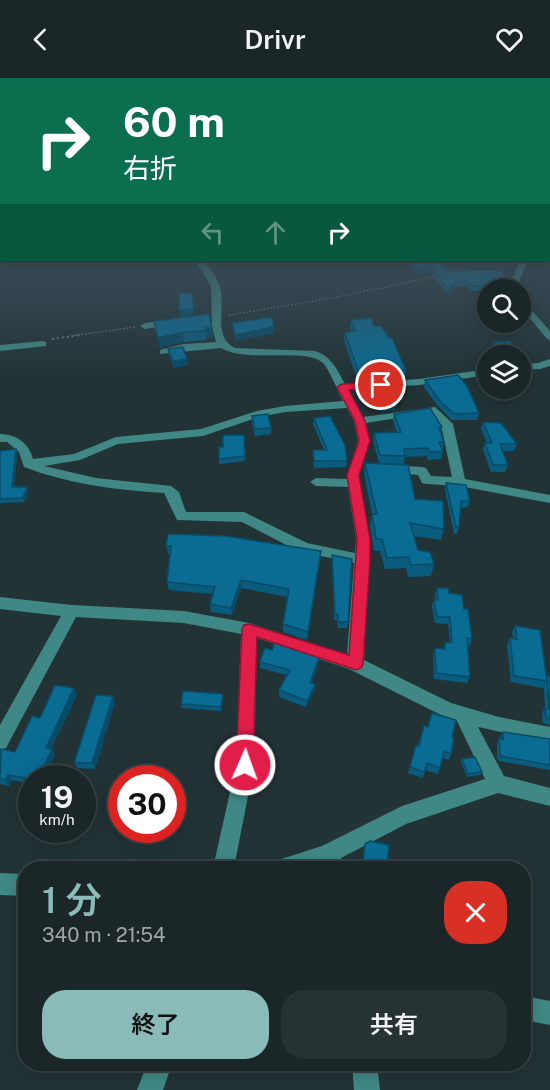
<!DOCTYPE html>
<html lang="ja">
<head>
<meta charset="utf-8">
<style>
  :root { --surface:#1a2628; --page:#273234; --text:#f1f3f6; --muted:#9fa5a8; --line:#384345; --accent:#8bbbb9 }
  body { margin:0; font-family:"Public Sans","Noto Sans JP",sans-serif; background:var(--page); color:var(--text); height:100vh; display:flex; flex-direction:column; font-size:22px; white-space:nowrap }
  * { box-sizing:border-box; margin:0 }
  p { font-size:20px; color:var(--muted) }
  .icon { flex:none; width:33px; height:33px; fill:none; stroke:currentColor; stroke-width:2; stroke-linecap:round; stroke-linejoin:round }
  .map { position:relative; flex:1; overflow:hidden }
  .details { position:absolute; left:18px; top:783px; width:513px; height:210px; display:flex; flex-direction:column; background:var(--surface); border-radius:24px; box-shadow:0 3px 15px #0003,0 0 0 2px var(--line) }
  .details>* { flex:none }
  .top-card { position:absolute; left:0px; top:0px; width:550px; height:183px; box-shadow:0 3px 15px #0003,0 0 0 2px var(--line); background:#0b6e4f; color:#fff; overflow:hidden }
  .buttons { position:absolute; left:477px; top:201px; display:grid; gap:12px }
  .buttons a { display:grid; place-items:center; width:54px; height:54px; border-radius:50%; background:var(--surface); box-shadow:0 3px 15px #0003,0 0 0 2px var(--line); font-size:30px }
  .speed { position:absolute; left:18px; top:687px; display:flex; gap:12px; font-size:30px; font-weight:700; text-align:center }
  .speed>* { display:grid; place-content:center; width:78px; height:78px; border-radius:50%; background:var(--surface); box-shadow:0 3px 15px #0003,0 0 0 2px var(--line); line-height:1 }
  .speed small { font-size:15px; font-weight:400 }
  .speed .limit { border:9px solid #d22; background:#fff; color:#111 }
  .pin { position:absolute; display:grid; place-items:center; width:51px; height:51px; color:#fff; margin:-26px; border:3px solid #fff; border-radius:50%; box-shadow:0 2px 6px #0007 }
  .me { position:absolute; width:66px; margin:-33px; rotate:2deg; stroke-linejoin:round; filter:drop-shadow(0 0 4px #0008) }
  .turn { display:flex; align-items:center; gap:21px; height:126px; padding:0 24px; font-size:27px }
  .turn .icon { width:78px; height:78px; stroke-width:2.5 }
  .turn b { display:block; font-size:42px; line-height:51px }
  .lanes { display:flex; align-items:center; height:57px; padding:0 24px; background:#0003; justify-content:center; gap:30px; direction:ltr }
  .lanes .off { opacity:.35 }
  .round { display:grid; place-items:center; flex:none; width:63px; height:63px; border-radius:24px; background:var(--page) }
  .overview { display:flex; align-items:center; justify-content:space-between; height:102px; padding:0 24px }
  h1 { font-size:36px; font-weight:600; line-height:45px; color:var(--accent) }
  .primary-button { display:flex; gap:12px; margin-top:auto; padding:12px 24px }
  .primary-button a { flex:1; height:69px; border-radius:24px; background:var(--accent); color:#111; font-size:24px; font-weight:600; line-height:69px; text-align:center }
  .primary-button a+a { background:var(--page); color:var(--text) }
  header { display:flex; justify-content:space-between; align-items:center; height:78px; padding:0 24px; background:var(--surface); font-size:27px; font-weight:600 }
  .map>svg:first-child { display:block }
</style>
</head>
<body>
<header><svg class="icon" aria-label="back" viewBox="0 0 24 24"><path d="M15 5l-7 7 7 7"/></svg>Drivr<svg class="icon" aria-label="heart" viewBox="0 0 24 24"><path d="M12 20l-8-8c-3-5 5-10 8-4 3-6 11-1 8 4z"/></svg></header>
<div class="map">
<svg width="550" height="1012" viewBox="0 0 550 1012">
  <rect width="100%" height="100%" fill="#223336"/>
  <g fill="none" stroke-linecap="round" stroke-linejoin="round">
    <g stroke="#677678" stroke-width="1.5" stroke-dasharray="1.5 2" stroke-linecap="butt">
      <path d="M229 237 333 220 437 198"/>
      <path d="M71 258 135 249"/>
    </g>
    <path stroke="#677678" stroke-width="2" stroke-dasharray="2 3" stroke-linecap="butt" d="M52 261 81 257"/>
    <g fill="#408885" fill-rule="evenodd">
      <rect x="0" y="159" width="2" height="3"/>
      <rect x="549" y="171" width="1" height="4"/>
      <path d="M195 182H203C211 191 219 202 221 214 224 233 214 260 235 270L315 273C331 278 337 291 345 306L419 301 488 291V297L419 307 348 312 363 339 435 329 453 346 465 401 550 417V425L459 408 427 406 422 405 418 397 386 394 384 391 386 388 390 387 422 389 426 390 431 398 452 399 441 347 429 335 366 345 370 363 359 397 370 461 364 582 451 625 499 639 550 649V665L478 649 504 698 550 710V728L498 715 406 746 341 780 345 790 321 789 272 790 275 783 322 768 402 728 485 701 457 643 441 637 349 591 257 560 254 687 234 790H213L236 687 241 556 184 545 76 539 6 670 0 672V647L61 538 0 531V519L72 527 184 533 249 545 347 577 354 485 298 473 242 444 177 442 164 415C115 412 69 406 24 389L19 374 7 364H0V356C16 356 29 365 33 381L74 376 116 359 201 351 257 333 285 328 343 323C337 312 332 297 324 286 309 268 248 286 221 270L160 276V272L184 266 216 264 212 249 211 208ZM347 330 354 343 358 363 347 401 316 400 310 404 316 408 348 409 356 461 355 475 307 465 244 434H186L179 414 171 408 96 400 44 388 80 382 118 366 203 358 259 339 285 334Z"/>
      <path d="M516 182H524L526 188 520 201V212H512V201L518 188Z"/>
      <path d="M520 219 550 253V262L547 261 520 228Z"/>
      <path d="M173 241 178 244 176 246 145 251 140 248 145 245Z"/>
      <path d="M43 263 46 264V268L0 273V267Z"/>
      <path d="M550 281V288L540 291 520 292V286L538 285Z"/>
      <path d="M0 795 26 796V818L0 817Z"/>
      <path d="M524 918 550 923V947L524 942Z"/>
      <path d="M147 986H172L163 1012H137Z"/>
      <path d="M352 986H377L380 1012H354Z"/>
    </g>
  </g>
  <g fill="#095c7e">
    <rect x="250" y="182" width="13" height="3"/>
    <path d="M407 182H440L448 193 510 207 509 212H488V213H471L465 208 454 209 447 216 431 194 415 196Z"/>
    <path d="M209 236 213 259 207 260V262L184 264 160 269 154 243Z"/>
    <path d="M351 242 374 248 389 260 406 292 405 300 358 303 344 263 345 255 352 254 350 249Z"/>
    <path d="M494 264 520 278H500L493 267Z"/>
    <path d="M168 271 188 287 174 290 169 277Z"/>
    <path d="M425 302 479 335 477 342H452L438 328 424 309Z"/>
    <path d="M370 307 396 327 395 332 379 334 369 313Z"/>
    <path d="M394 336 442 349 441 355 444 364 441 381 428 382 427 378 405 379 404 386 379 385 373 363 374 355H397L393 343Z"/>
    <path d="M252 338 271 350V356L255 358 252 345Z"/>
    <path d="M314 340 347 383 346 389 314 390 313 372H324L313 346Z"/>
    <path d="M483 344 517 366 514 373H503L508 387 505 394H491L483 372 485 365H487L481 351Z"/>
    <path d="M244 357 245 383 219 386V381L223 369Z"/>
    <path d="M16 371 17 375 14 409H27L28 413 25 424 0 425V373Z"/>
    <path d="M365 385 415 421 444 451 441 462 413 458 418 472 434 486 431 498 408 499 406 490 385 491 380 473H374L370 448 372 436 364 396Z"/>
    <path d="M446 405 470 423 468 429 461 430 459 449 457 456H454L445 412Z"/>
    <path d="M166 468 321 473 307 562 283 554V546L288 519 241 510 232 537 211 534 210 526 213 516 169 512 167 504 170 476H168Z"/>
    <path d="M332 477 348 544 347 550H338L337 542H334L332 484Z"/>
    <path d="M437 510 449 515 464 531 472 561 470 567H467L470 599 467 605 434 601 433 577 435 570 443 571 445 564 450 565 448 546 435 545 432 528 434 522H435V516Z"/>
    <path d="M515 548 547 598 550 599V647L543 645 542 635 545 630 544 609 543 610 511 604 507 567 510 560H513L512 555Z"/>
    <path d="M272 572 320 577 319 583 312 605 315 606 314 613 306 629 279 619V612L287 597 260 590V584Z"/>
    <path d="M223 616 221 633 181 630V626Z"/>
    <path d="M77 617 51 671 55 677 32 700V706L12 702 9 708 0 706V672L15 674 40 640Z"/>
    <path d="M113 618 115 624 95 691 77 690 74 685Z"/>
    <path d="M432 635 452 660 451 676 449 682 443 680 438 696 425 692 423 700 408 695 416 667H418L424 647 428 648Z"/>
    <path d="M503 654 550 661V692L499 683 497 680V665L499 660H500Z"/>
    <path d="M462 681 482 694 480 697 467 699 461 684Z"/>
  </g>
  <g fill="#074b67">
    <path d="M432 189 431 194 415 196 416 191Z"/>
    <path d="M455 204 454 209 447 216 448 211Z"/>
    <path d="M194 231V237L180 239 179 232Z"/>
    <path d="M274 249V256L235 263V257Z"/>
    <path d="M205 250H212L213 259 207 260Z"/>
    <path d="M183 254 184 264 160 269 158 260Z"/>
    <path d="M187 281 188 287 174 290 173 283Z"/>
    <path d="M396 327 395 332 379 334 380 329Z"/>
    <path d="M16 371 17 375 14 413 12 409Z"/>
    <path d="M27 409 28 413 25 424 23 420Z"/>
    <path d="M321 473 320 481 307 562 308 554Z"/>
    <path d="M241 502V510L232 537 231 530Z"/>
    <path d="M320 577 319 583 310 611V605Z"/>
    <path d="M315 606 314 613 306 629 307 623Z"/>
    <path d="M74 610 77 617 49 676 46 670Z"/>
    <path d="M113 618 115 624 95 691 92 685Z"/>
    <path d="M52 671 55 677 44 700H38Z"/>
    <path d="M8 697 12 702 9 708 5 702Z"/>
  </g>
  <g fill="#0a6b93" stroke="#074b67" stroke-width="1.5">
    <path d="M410 182H440L448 193 501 192 510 207 472 208 466 203 455 204 448 211 432 189 416 191Z"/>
    <path d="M179 215H192L194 231 179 232Z"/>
    <path d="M209 236 212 250H205L206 253 183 254 158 260 154 243Z"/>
    <path d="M272 239 274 249 235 257 232 245Z"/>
    <path d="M371 240 374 248H381L389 260H392L406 292 359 295 345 255 355 253 351 242Z"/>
    <path d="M510 263 520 278H503L494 264Z"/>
    <path d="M183 269 187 281 173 283 168 271Z"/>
    <path d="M458 297 467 308 479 335 454 336 439 322 425 302Z"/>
    <path d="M385 306 396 327 380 329 370 307Z"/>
    <path d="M430 330 442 349 439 350 444 364H439L443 374H430L428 370 404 371 405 378 380 377 374 355 401 354 394 336Z"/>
    <path d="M268 336 271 350 255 351 252 338Z"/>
    <path d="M330 338 345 367 347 383H314L313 372H327L314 340Z"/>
    <path d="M483 344 501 345 517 366H500L508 387H493L485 365H492Z"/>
    <path d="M223 357H244L245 378 219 381V369H223Z"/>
    <path d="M16 371 12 409H27L23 420 0 421V373Z"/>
    <path d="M365 385 408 387 415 421 443 423 444 451 410 445 418 472 430 474 434 486 411 487 409 479 387 480 382 461H376L372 436H377Z"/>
    <path d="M446 405 466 407 470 423H461L459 449H456Z"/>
    <path d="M168 456 226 458 321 473 308 554 283 546 289 511 241 502 231 530 210 526 215 509 167 504 171 468H166Z"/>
    <path d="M332 477 352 481 348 544H338V536H335Z"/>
    <path d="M437 510H448L449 515 462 517 464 531H468L472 561 467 560 470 599 436 595 435 570 445 571V564L452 565 450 539H437L434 522H438Z"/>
    <path d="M515 548 540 552 547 603 514 598 510 560 517 561Z"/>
    <path d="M275 563 320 577 310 605 315 606 307 623 279 612 290 592 260 584 265 570 272 572Z"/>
    <path d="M547 598 550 599V641L546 640 545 630 549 631Z"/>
    <path d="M55 607 74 610 46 670 52 671 38 700H32V701L8 697 5 702 0 701 1 671 15 674 32 638 40 640Z"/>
    <path d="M183 613 223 616 221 629 181 626Z"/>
    <path d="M96 617 113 618 92 685H74Z"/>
    <path d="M432 635 456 642 452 660 454 661 451 676 444 673 440 690 427 685 425 694 410 689 416 667 419 668 424 647 428 649Z"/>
    <path d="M503 654 550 661V687L501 678 500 675 499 660 503 661Z"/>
    <path d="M475 679 482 694 468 696 462 681Z"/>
    <path d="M370 763 389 767 387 790H362L365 766Z"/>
  </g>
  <linearGradient id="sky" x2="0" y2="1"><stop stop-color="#131c1e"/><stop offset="0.53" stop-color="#3e505d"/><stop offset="1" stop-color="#3e505d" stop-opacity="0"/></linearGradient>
  <rect width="550" height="301" fill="url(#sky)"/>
  <path fill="#e11d48" stroke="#92132f" stroke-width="1.5" d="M381 304 386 307 384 309 349 312 365 343 370 363 359 397 370 461V483L363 586 361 590 356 592 257 559 253 687 251 693 245 695 239 693 236 687 242 551 244 547 249 546 349 577 357 461 347 397 359 363 355 343 337 309 342 306Z"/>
</svg>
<div class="buttons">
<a><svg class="icon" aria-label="search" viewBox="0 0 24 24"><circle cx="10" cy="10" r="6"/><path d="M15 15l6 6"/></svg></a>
<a><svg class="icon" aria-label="layers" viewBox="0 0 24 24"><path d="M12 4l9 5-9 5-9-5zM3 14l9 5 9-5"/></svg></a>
</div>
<div class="speed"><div>19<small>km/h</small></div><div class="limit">30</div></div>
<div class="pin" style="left:381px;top:307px;background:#d93025"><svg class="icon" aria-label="arrive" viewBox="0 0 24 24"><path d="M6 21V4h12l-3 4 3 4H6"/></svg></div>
<svg class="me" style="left:245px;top:687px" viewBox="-20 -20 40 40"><circle r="17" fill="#e11d48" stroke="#fff" stroke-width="3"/><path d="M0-11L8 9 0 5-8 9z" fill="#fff"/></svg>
<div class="top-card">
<div class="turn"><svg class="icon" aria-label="right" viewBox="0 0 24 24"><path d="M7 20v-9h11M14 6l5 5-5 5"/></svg><div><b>60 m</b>右折</div></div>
<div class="lanes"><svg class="icon off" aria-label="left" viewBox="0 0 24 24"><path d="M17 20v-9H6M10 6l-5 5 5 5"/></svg><svg class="icon off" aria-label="ahead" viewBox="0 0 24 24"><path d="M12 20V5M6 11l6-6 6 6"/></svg><svg class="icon" aria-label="right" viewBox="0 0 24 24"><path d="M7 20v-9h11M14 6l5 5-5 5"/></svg></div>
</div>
<section class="details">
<div class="overview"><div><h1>1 分</h1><p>340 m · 21:54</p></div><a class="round" style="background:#d93025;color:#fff"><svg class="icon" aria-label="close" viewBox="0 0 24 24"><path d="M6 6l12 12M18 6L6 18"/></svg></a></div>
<div class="primary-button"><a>終了</a><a>共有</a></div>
</section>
</div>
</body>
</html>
